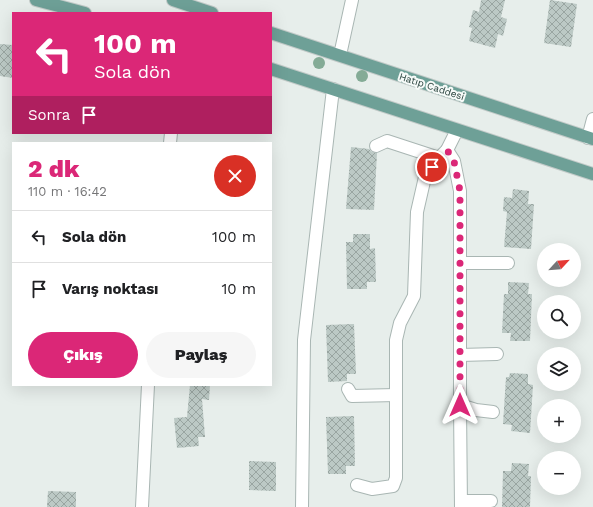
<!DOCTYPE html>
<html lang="tr">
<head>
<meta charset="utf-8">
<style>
  :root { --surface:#fff; --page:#f6f6f6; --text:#202124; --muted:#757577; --line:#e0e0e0; --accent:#db2777 }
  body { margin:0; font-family:"Work Sans",sans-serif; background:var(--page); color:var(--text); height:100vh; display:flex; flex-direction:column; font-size:15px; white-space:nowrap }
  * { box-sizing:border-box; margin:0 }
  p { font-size:13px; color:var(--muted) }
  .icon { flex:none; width:22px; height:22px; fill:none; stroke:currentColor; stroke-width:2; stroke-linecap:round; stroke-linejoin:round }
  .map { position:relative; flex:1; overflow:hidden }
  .side { position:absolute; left:12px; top:142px; width:260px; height:244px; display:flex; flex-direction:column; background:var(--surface); border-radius:0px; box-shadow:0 4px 16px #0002 }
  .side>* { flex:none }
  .top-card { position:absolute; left:12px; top:12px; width:260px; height:122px; border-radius:0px; box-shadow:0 4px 16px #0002; background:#db2777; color:#fff; overflow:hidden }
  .needle { width:26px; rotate:64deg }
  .buttons { position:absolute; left:537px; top:243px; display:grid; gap:8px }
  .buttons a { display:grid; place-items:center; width:44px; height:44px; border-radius:50%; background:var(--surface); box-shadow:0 4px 16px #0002; font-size:20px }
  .pin { position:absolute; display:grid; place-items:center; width:34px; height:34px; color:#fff; margin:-17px; border:2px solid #fff; border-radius:50%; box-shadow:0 1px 4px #0007 }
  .me { position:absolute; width:44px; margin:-22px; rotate:0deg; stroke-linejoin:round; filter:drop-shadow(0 0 3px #0008) }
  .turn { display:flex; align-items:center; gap:14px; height:84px; padding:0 16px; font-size:18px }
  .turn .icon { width:52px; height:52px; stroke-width:2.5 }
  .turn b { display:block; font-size:28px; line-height:34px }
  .then { display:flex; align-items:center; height:38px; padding:0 16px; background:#0003; gap:8px; font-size:15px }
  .round { display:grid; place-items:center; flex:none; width:42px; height:42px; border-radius:21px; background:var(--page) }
  .overview { display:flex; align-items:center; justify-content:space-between; height:68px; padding:0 16px }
  h1 { font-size:24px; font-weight:800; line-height:30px; color:var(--accent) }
  .button { display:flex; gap:8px; margin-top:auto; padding:8px 16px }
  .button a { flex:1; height:46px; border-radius:24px; background:var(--accent); color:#fff; font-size:16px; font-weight:800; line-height:46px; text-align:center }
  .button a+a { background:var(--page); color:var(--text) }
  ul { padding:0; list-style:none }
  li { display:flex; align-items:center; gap:12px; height:52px; padding:0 16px; border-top:1px solid var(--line) }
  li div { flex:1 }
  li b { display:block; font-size:15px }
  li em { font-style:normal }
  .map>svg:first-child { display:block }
</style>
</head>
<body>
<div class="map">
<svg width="593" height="507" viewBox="0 0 593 507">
  <defs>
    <pattern id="building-cross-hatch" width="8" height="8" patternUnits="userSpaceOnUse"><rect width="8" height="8" fill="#bcc9c5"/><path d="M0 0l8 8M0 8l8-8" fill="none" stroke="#99a5a1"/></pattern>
  </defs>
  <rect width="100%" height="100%" fill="#e7eeeb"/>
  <g fill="url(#building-cross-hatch)">
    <path d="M481 0H505L501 17 507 19 503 36 498 34 495 48 469 41 472 28 469 27 473 10 479 12Z"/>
    <path d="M550 0 577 4 571 47 544 43Z"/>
    <path d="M0 44 13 45V78L0 76Z"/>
    <path d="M351 147 369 149 372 152 377 153 374 210 346 209Z"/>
    <path d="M513 189 529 191 528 204H534L531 249 504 247 507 212 503 211 504 197 512 198Z"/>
    <path d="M353 234H370V249L375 248 376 282H367V289H347L346 242H353Z"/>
    <path d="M508 282 529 283 528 294H532L530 341H510L511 333H502L504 294H508Z"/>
    <path d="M354 324 356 374H347V381L328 382 326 325Z"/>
    <path d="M510 373 528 374V384L533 385 530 433 511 431 512 425 503 424 506 377H509Z"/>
    <path d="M190 385H210L209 400 202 399 205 437H198L199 446 177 448 174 418 187 417Z"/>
    <path d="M354 416 355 466H346V474H328L326 417Z"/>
    <path d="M249 461 276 462V491L249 490Z"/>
    <path d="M512 463 529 464 528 476H531L530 507H502L503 471H511Z"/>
    <path d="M48 491 76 492V507H47Z"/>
  </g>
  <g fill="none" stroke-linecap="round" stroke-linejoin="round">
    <defs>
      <g id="minor">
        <path d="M340 55 352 0"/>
        <path d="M588 138 593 119"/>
        <path d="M170 143 171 133"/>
        <path d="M376 146 387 141 439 158"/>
        <path d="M447 150 454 161 460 191V405L461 507"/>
        <path d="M460 263H508"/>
        <path d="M460 355 497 354"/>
        <path d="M348 389 352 396 396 395"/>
        <path d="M460 405 476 410 493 412"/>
        <path d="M357 485 372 489 393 486 396 478V340L400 323 414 296 417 212 425 177 439 158 447 150 457 130"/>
        <path d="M461 501H491"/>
        <path d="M142 507 148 385"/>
        <path d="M302 507 304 340 333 89"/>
      </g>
      <g id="major">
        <path d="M36 0 85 13"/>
        <path d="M173 0 212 13"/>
        <path d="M271 33 593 139"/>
        <path d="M271 69 593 174"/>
      </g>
    </defs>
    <use href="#minor" stroke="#a9b6b3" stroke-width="14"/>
    <use href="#major" stroke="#c2cac8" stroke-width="14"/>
    <use href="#minor" stroke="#fff" stroke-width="12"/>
    <use href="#major" stroke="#6ea097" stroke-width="12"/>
  </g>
  <g fill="#84ab96">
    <circle cx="319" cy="63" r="6"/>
    <circle cx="362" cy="76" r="6"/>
  </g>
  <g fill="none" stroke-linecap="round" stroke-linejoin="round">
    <path stroke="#db2777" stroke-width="7" stroke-dasharray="0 12.6" d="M432 167 439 158 447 150 454 161 460 191V405"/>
  </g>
  <g text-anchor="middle" stroke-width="4" stroke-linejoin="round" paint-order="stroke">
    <g font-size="10" fill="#26403b" stroke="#f7fbf9">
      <text transform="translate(432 86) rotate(18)" y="4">Hatıp Caddesi</text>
    </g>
  </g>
</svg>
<div class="buttons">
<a><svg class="needle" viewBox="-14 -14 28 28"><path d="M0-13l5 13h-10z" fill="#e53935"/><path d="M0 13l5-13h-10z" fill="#757577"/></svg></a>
<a><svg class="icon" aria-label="search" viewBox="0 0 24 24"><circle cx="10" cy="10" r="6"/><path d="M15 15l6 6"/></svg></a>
<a><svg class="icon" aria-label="layers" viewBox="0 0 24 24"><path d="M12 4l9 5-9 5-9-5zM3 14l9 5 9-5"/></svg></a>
<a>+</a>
<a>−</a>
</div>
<div class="pin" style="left:432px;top:167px;background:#d93025"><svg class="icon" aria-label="arrive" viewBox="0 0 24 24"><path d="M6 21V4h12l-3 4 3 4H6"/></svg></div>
<svg class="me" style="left:460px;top:405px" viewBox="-20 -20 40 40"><path d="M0-17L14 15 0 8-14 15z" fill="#db2777" stroke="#fff" stroke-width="4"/></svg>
<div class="top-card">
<div class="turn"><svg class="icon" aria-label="left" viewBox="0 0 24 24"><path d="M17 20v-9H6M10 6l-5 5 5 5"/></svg><div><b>100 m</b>Sola dön</div></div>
<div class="then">Sonra<svg class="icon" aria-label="arrive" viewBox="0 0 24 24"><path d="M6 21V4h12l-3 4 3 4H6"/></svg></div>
</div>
<section class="side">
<div class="overview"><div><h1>2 dk</h1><p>110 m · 16:42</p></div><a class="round" style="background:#d93025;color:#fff"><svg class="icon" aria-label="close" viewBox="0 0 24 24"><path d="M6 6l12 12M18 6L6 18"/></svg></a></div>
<ul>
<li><svg class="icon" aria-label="left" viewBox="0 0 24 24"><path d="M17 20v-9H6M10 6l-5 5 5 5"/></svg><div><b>Sola dön</b></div><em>100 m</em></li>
<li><svg class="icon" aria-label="arrive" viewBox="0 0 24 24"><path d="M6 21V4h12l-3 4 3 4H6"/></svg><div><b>Varış noktası</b></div><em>10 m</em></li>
</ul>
<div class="button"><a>Çıkış</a><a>Paylaş</a></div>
</section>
</div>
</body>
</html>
